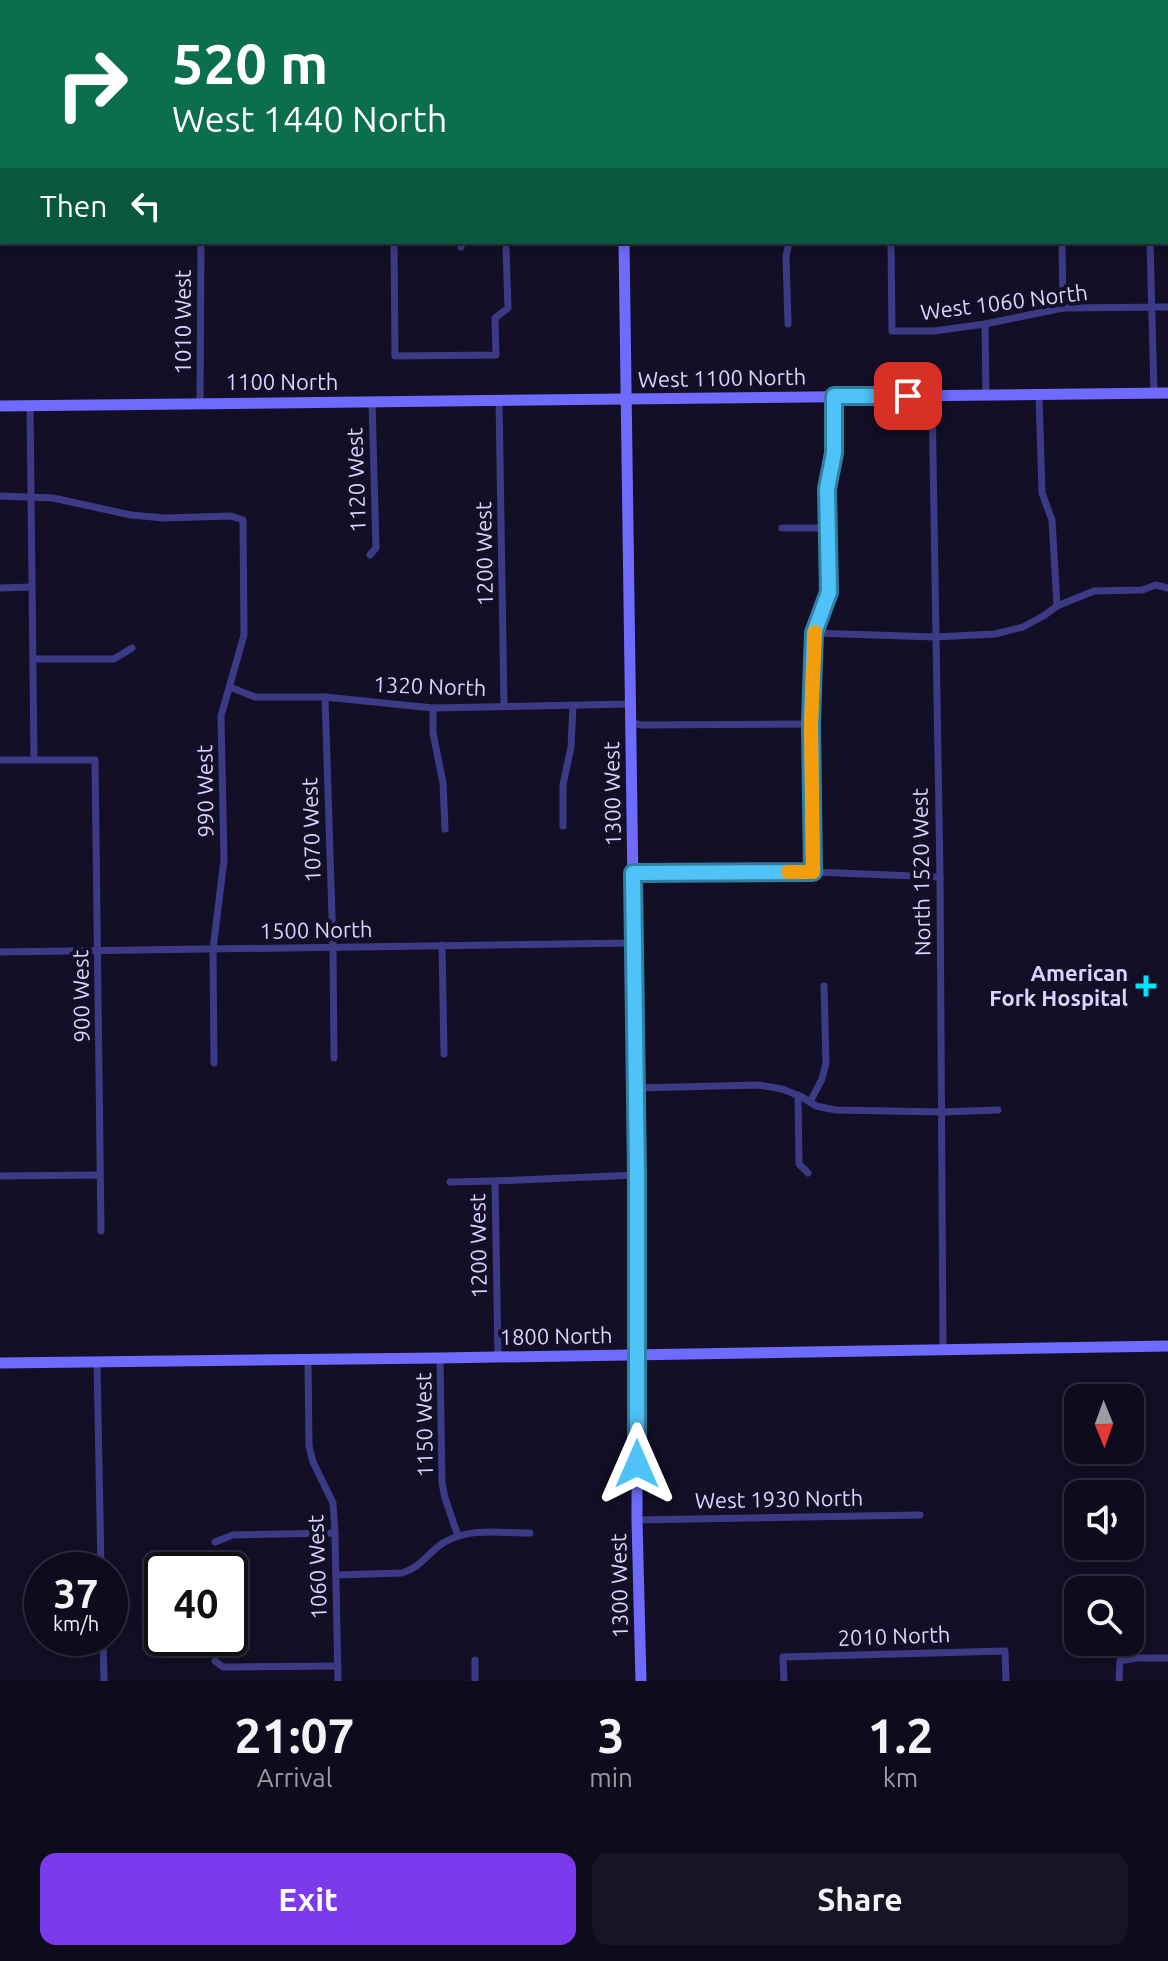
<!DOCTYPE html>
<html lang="en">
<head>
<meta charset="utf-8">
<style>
  :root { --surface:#0e0b1c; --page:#171425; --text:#f1f3f6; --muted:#9b9ba3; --line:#2e2b3b; --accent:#7c3aed }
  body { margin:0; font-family:Ubuntu,sans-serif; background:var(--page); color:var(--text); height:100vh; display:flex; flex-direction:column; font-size:30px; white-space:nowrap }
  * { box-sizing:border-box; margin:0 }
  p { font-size:26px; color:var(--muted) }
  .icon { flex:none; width:44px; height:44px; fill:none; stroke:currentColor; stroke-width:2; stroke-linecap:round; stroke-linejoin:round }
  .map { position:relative; height:1681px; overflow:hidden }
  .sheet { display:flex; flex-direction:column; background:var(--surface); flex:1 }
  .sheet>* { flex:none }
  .hud { position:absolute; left:0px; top:0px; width:1168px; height:244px; box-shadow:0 4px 12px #0003,0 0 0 2px var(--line); background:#0b6e4f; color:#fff; overflow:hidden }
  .needle { width:52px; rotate:179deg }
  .buttons { position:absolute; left:1064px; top:1384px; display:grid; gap:16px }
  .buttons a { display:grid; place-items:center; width:80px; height:80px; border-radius:16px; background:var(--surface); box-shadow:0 4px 12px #0003,0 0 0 2px var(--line); font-size:40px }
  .speed { position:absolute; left:24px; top:1552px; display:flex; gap:16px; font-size:40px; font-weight:700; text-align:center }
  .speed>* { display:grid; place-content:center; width:104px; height:104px; border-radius:50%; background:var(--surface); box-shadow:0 4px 12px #0003,0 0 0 2px var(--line); line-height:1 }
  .speed small { font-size:20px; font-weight:400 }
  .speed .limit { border:4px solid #111; border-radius:12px; background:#fff; color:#111 }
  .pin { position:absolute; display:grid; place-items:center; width:68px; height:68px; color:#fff; margin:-34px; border-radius:16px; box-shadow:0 4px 12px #0006 }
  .me { position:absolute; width:88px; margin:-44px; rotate:0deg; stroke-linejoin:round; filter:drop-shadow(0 0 6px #0008) }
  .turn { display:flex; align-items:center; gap:28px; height:168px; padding:0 40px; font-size:36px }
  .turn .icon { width:104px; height:104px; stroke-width:2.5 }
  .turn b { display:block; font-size:56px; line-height:68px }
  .then { display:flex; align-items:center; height:76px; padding:0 40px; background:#0003; gap:16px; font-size:30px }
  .eta { display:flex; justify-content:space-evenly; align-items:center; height:136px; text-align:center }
  .eta b { font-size:48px; font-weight:700; line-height:56px }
  .button { display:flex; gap:16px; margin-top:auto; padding:16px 40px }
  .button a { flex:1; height:92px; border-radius:16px; background:var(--accent); color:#fff; font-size:32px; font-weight:700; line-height:92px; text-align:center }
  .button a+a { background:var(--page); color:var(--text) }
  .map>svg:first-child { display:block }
</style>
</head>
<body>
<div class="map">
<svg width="1168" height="1681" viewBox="0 0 1168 1681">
  <rect width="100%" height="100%" fill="#130f26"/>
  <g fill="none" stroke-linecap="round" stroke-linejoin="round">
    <g stroke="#3d3a85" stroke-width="7">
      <path d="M81 0V2"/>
      <path d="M181 0V2"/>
      <path d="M339 0V2"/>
      <path d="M429 0V2"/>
      <path d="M823 0V2"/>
      <path d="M516 2V0"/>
      <path d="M991 2V0"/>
      <path d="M1148 2V0"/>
      <path d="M1166 46H1168"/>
      <path d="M0 119H2"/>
      <path d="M1166 134H1168"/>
      <path d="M0 236H2"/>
      <path d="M394 242 395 356 496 355 495 318 508 308 506 249"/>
      <path d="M891 242 892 331H934L985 324 1063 308 1168 307"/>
      <path d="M1062 242 1063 308"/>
      <path d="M1150 242 1154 393"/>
      <path d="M461 247V242"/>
      <path d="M788 324 786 256 789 242"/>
      <path d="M985 324 986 395"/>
      <path d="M932 395 940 877 943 1349"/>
      <path d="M1039 395 1042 493 1052 520 1057 606"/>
      <path d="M499 400 504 706"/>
      <path d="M200 402 201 242"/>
      <path d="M30 405 34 759"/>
      <path d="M0 496 53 498 131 515 164 518 231 516 243 520 244 635 221 716 224 860 213 949 214 1063"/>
      <path d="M782 528H827"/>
      <path d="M370 555 376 548 372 401"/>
      <path d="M0 588 32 587"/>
      <path d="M814 633 935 637 995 634 1023 627 1045 615 1057 606 1094 591 1142 590 1156 585 1168 588"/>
      <path d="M33 659H114L132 648"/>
      <path d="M230 687 255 697H325L433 708 630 704"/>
      <path d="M325 697 333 948 334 1058"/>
      <path d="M433 708V733L443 783 445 829"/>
      <path d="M631 723 642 725 811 724"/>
      <path d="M0 760H95L101 1231"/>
      <path d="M563 826V785L571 747 573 705"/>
      <path d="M813 872 811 724 814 633 829 592 827 489 834 453V396"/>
      <path d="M633 873 813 872 940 877"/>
      <path d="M442 945 444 1054"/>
      <path d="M0 952 633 943"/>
      <path d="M636 1088 759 1085 782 1089 802 1097 816 1106 836 1110 942 1112 998 1110"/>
      <path d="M798 1095 799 1164 808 1173"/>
      <path d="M810 1102 822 1079 826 1063 824 986"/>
      <path d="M0 1176 100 1175"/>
      <path d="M495 1181 498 1357"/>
      <path d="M450 1182 495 1181 637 1175"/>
      <path d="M440 1358 442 1483 445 1498 458 1536"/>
      <path d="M308 1360 309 1446 313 1462 333 1503 335 1533 338 1681"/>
      <path d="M97 1362 101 1570"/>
      <path d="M637 1520 920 1515"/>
      <path d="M215 1542 233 1535 335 1533"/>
      <path d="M336 1575 402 1573C420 1568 428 1553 443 1543 469 1527 501 1533 530 1533"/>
      <path d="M103 1638 104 1681"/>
      <path d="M475 1660V1681"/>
      <path d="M215 1661 223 1667 338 1666"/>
      <path d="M784 1681 783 1657 1005 1651 1006 1681"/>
      <path d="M1119 1681 1120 1661 1136 1658H1168"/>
    </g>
    <g stroke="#6f6bff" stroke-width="11">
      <path d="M626 0V2"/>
      <path d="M624 242 637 1175V1520L641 1681"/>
      <path d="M0 406 1168 393"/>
      <path d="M0 1363 440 1358 1168 1346"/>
    </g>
  </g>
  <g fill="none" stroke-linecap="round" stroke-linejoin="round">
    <defs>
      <path id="route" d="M637 1464V1175L633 873 813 872 811 724 813 660 814 633 829 592 827 489 834 453V396H908"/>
    </defs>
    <use href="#route" stroke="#337fa1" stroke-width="20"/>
    <use href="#route" stroke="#4fc3f7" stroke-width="14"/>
    <path stroke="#f59e0b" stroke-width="14" d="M788 872H813L811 724 815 632"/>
  </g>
  <path fill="#00e5ff" stroke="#130f26" stroke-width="3" d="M1142 974h8v8h8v8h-8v8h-8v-8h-8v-8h8z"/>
  <g text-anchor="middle" stroke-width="8" stroke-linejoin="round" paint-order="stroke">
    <g font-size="22" fill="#d9d4ff" stroke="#130f26">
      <text transform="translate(1004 302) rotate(-7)" y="8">West 1060 North</text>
      <text transform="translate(183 322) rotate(-90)" y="8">1010 West</text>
      <text transform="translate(722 378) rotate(-1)" y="8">West 1100 North</text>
      <text x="282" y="390">1100 North</text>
      <text transform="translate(356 480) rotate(-92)" y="8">1120 West</text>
      <text transform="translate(484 554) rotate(-91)" y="8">1200 West</text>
      <text transform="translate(430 686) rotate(2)" y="8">1320 North</text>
      <text transform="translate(205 791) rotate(-91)" y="8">990 West</text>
      <text transform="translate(612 794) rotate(-91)" y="8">1300 West</text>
      <text transform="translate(311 830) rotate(-92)" y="8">1070 West</text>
      <text transform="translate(921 872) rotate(-91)" y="8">North 1520 West</text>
      <text transform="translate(316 930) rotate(-1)" y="8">1500 North</text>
      <text transform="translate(81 996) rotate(-91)" y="8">900 West</text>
      <text transform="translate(478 1246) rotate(-91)" y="8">1200 West</text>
      <text transform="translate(556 1336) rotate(-1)" y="8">1800 North</text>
      <text transform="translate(424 1425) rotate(-91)" y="8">1150 West</text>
      <text transform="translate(779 1499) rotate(-1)" y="8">West 1930 North</text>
      <text transform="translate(317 1567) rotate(-92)" y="8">1060 West</text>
      <text transform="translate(619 1586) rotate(-91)" y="8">1300 West</text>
      <text transform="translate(894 1636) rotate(-2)" y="8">2010 North</text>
    </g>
    <g font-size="22" font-weight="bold" fill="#d9d4ff" stroke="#130f26" text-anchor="end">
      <text x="1128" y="981">American<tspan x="1128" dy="25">Fork Hospital</tspan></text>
    </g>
  </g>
</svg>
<div class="buttons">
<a><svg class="needle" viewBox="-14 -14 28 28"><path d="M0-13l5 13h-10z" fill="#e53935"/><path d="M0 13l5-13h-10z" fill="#9b9ba3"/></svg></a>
<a><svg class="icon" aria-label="sound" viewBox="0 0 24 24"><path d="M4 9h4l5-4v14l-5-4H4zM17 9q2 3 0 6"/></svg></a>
<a><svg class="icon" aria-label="search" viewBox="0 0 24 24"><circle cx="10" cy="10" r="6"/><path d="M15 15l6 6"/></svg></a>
</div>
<div class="speed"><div>37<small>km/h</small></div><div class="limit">40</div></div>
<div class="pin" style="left:908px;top:396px;background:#d93025"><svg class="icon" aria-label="arrive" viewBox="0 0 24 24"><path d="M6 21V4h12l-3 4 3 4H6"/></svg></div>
<svg class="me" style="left:637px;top:1464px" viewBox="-20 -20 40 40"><path d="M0-17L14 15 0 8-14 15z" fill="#4fc3f7" stroke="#fff" stroke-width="4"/></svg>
<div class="hud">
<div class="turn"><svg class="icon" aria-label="right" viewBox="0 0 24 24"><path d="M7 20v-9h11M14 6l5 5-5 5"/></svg><div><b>520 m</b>West 1440 North</div></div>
<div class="then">Then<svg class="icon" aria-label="left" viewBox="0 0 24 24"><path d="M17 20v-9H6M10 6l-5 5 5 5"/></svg></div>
</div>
</div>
<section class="sheet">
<div class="eta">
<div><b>21:07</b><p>Arrival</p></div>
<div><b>3</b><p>min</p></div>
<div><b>1.2</b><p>km</p></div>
</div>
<div class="button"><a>Exit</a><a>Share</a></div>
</section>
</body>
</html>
